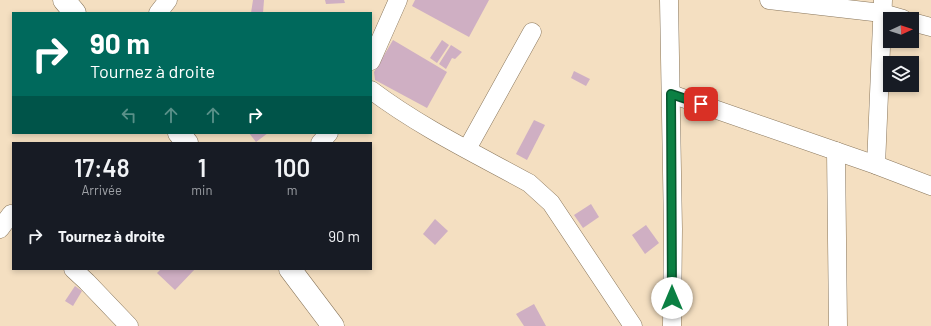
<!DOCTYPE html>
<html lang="fr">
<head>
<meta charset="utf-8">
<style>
  :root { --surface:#171b24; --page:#20242c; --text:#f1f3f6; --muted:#9ea1a6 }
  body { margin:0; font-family:Barlow,sans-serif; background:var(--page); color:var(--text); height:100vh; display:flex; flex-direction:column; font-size:15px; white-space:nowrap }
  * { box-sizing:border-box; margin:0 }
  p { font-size:13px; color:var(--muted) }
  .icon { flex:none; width:22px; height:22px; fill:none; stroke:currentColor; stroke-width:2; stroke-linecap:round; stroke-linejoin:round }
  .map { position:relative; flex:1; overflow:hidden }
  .side { position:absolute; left:12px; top:142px; width:360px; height:128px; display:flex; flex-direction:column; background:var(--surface); border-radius:0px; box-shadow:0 2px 6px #0003 }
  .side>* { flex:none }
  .top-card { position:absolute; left:12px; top:12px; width:360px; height:122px; border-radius:0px; box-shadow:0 2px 6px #0003; background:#00695c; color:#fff; overflow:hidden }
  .needle { width:26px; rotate:87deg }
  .tools { position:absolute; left:883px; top:12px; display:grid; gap:8px }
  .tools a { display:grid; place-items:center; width:36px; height:36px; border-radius:0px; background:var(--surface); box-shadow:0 2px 6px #0003; font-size:20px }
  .pin { position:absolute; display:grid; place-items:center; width:34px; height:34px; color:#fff; margin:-17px; border-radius:8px; box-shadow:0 2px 6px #0006 }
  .me { position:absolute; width:44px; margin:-22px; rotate:0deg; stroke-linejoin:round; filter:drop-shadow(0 0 3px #0008) }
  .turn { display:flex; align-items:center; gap:14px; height:84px; padding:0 12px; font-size:18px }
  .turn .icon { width:52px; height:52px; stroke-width:2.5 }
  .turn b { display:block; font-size:28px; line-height:34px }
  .lanes { display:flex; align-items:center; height:38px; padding:0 12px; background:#0003; justify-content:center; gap:20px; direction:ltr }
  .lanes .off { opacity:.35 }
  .eta { display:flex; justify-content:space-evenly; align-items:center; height:68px; text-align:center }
  .eta b { font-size:24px; font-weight:600; line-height:28px }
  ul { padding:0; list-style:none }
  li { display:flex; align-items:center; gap:12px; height:52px; padding:0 12px }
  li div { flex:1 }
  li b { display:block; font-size:15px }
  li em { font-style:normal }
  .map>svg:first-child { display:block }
</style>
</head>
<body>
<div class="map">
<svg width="931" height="326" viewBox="0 0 931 326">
  <rect width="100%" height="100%" fill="#f4dfc1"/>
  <g fill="#cfafc3">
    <path d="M253 0H264L263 13H251Z"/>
    <path d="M325 0H344L345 3 326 4Z"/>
    <path d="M415 0H489L469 37 412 6Z"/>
    <path d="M393 40 447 72 427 108 375 80 374 72Z"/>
    <path d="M442 40 449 45 437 63 430 58Z"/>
    <path d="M451 45 462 52 455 59 452 58 446 69 439 64Z"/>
    <path d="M574 71 590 79 586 86 571 78Z"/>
    <path d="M534 120 545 125 527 160 516 154Z"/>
    <path d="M249 133H268L256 142Z"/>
    <path d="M591 204 599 217 583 228 574 215Z"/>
    <path d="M435 219 448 231 435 245 423 234Z"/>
    <path d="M646 225 659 243 645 254 632 235Z"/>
    <path d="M161 269H195L175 290 157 273Z"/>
    <path d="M75 286 82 291 73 306 65 301Z"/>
    <path d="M534 304 546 326H524L516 314Z"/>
  </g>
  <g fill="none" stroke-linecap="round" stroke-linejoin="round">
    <defs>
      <g id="street">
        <path d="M669 0 673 229 672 326"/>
        <path d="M769 0 882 13 903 19"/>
        <path d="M158 13 168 0"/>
        <path d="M912 22 931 27"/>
        <path d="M371 61 398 0"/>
        <path d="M371 90C420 127 476 154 529 183L551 203 633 326"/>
        <path d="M671 94 876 165 931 186"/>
        <path d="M320 143 329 133"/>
        <path d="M467 149 532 32"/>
        <path d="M836 151 838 326"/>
        <path d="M876 165 883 0"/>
        <path d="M0 229 11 214"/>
        <path d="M73 269 87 282 129 326"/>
      </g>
      <g id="secondary">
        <path d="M64 0 75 13"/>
        <path d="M179 133 187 143"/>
        <path d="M290 269 333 326"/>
      </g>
    </defs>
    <use href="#street" stroke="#89765b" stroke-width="19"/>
    <use href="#secondary" stroke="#89765b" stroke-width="23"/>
    <use href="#street" stroke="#fff" stroke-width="18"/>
    <use href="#secondary" stroke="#fff" stroke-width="22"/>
  </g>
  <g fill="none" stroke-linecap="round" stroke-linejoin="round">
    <defs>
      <path id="route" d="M672 298 671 94 701 104"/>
    </defs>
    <use href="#route" stroke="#07532c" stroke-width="10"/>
    <use href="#route" stroke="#0b8043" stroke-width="7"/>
  </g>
</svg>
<div class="tools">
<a><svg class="needle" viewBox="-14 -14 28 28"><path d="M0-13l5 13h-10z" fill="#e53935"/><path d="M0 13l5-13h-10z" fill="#9ea1a6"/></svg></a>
<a><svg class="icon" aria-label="layers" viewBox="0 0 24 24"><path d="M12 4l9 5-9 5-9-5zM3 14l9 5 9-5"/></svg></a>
</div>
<div class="pin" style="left:701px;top:104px;background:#d93025"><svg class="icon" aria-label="arrive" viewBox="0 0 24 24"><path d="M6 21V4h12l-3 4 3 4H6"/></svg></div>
<svg class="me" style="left:672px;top:298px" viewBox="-20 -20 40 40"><circle r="19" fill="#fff"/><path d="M0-13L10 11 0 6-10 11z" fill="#0b8043"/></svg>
<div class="top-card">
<div class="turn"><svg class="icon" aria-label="right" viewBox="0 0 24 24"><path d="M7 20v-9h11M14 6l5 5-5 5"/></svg><div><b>90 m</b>Tournez à droite</div></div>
<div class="lanes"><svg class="icon off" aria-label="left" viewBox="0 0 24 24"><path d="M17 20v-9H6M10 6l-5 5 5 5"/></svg><svg class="icon off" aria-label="ahead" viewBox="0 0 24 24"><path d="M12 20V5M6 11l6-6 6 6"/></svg><svg class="icon off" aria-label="ahead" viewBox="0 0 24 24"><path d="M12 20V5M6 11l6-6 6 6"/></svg><svg class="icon" aria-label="right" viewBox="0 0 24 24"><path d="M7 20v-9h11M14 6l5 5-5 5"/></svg></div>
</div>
<section class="side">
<div class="eta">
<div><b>17:48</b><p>Arrivée</p></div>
<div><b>1</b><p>min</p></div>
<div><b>100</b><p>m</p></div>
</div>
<ul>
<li><svg class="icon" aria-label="right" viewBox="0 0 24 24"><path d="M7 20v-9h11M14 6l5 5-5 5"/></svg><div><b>Tournez à droite</b></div><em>90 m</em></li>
</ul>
</section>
</div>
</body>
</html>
